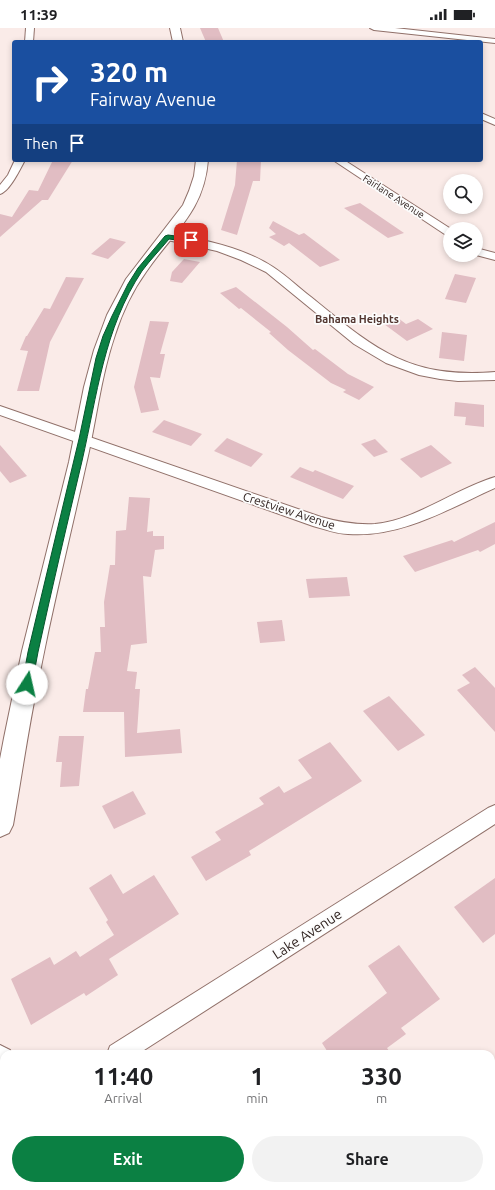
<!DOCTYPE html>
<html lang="en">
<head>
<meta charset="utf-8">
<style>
  :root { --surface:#fff; --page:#f2f2f2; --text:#202124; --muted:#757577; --accent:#0b8043 }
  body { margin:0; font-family:Ubuntu,sans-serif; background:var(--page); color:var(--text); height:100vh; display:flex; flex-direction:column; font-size:15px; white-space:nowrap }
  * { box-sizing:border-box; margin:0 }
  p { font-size:13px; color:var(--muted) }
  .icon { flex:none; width:22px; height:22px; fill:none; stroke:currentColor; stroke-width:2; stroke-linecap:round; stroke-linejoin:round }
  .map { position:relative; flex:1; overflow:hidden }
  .details { position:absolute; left:0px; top:1022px; width:495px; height:140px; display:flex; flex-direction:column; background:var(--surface); border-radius:12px 12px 0 0; box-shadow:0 2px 6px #0003 }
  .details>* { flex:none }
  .hud { position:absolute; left:12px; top:12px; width:471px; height:122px; border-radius:4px; box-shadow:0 2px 6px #0003; background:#1a4fa0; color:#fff; overflow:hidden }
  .tools { position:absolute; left:443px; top:146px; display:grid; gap:8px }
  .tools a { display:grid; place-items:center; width:40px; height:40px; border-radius:50%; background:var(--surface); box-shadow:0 2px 6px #0003; font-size:20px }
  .pin { position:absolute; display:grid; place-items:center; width:34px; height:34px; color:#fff; margin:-17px; border-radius:8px; box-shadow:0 2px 6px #0006 }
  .me { position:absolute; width:44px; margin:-22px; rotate:10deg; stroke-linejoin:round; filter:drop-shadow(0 0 3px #0008) }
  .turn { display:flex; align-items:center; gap:14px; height:84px; padding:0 12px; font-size:18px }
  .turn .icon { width:52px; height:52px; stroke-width:2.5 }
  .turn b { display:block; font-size:28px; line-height:34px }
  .then { display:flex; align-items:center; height:38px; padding:0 12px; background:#0003; gap:8px; font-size:15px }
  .eta { display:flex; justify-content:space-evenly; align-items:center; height:68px; text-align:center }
  .eta b { font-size:24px; font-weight:700; line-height:28px }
  .primary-button { display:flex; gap:8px; margin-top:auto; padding:8px 12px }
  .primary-button a { flex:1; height:46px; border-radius:24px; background:var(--accent); color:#fff; font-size:16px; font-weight:700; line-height:46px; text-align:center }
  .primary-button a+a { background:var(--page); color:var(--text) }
  .status { display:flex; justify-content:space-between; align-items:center; height:28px; padding:0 20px; background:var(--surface); direction:ltr }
  .status svg { height:11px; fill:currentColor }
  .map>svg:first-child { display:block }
</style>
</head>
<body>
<div class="status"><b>11:39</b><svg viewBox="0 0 49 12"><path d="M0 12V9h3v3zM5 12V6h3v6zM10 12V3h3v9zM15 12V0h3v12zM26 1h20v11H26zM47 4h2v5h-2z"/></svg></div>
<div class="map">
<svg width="495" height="1162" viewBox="0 0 495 1162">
  <rect width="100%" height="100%" fill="#faebe8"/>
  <g fill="#e1bdc3">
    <path d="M200 0H218L224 14H206Z"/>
    <path d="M53 132H73L48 172H42L0 209V186L12 189 29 162 38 163Z"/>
    <path d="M237 132H261L260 153H253L237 207 221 202 235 157Z"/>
    <path d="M360 175 404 205 388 210 344 180Z"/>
    <path d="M273 193 299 207 304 205 340 232 320 239 289 215 284 218 269 209 276 206 269 200Z"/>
    <path d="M110 210 126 214 108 231 91 226Z"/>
    <path d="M184 231 200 234 182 255 170 253 172 244Z"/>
    <path d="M455 246 476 250 466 275 445 271Z"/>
    <path d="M66 249 84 250 50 314 39 363H17L28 323 20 322 26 308H27L44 280 50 281Z"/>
    <path d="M236 259 287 299 313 322 315 321 348 346 374 359 359 372 343 364 346 362 331 355 288 322 269 305 271 304 241 280 239 281 220 265Z"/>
    <path d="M398 290 406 296 418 291 433 301 407 313 384 296Z"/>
    <path d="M150 293 169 294 160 326H165L160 350 150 349 159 382 141 385 134 359Z"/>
    <path d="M442 304 467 307 464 333 439 330Z"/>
    <path d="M455 374 484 377V399L465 397 466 389 454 388Z"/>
    <path d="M164 392 202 406 191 418 152 404Z"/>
    <path d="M227 410 263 426 251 439 214 423Z"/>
    <path d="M375 411 388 424 374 429 361 416Z"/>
    <path d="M0 417 27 448 10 455 0 443Z"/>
    <path d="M431 417 452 435 421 450 400 431Z"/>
    <path d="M300 439 313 444 315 442 354 458 343 471 290 449Z"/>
    <path d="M129 469 150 470 147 504 153 503V508H164V521L155 522 151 549 143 548 147 615 131 617 127 643 137 644 135 661H140L137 705 180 701 182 725 125 729 124 684H83L86 661H88L95 624H101L100 599H105L104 574 110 537H115L116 503 126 502Z"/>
    <path d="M495 494V516L480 524 478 522 415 544 403 528 452 512 454 514Z"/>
    <path d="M347 549 350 568 309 570 306 551Z"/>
    <path d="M282 592 285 613 260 615 257 594Z"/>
    <path d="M475 639 495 660V704L457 662 470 655 462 647Z"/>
    <path d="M389 668 425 707 398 723 363 683Z"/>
    <path d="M59 708H84L79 758 60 759 62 734H56Z"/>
    <path d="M330 714 362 753 262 815 249 823 251 827 206 853 191 829 221 812 215 804 264 776 259 770 279 758 284 765 312 750 298 732Z"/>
    <path d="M133 763 146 786 114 801 102 778Z"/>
    <path d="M111 846 123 866 154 847 179 886 109 931 118 947 86 968 84 965 31 997 11 951 50 929 54 937 76 923 80 929 114 907 106 894 108 892 89 860Z"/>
    <path d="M495 850V906L483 915 454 879Z"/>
    <path d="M399 917 440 971 401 1000 406 1006 387 1020 391 1026H329L322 1015 387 965 368 938Z"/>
  </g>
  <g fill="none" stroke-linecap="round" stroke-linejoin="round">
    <defs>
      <g id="minor">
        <path d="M26 0H34L33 14H25Z"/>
        <path d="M370 0H395L495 11V15L374 2Z"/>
        <path d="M481 85 495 91V97L481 91Z"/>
        <path d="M15 132H25C20 141 10 163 0 166V157L8 147Z"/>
        <path d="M333 132H344L451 201 450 208 446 207Z"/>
        <path d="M167 206C203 211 242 219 273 239 287 248 299 260 311 269 375 321 408 351 495 344V352L458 353 440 351 419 347 386 335 354 316 266 244 241 232 217 223 163 211 162 209 163 207Z"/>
        <path d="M476 220 495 225V232L476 227Z"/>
        <path d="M0 378 321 489C339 494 356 497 375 496 414 493 457 460 495 449V460C448 481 401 510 348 506 337 506 324 501 313 498L0 387Z"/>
        <path d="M495 777V796L138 1026H107L110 1018 488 780Z"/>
        <path d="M4 1087V1112L0 1114V1089Z"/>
      </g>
      <g id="tertiary">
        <path d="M170 0H180L183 14H173Z"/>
        <path d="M196 132H208C204 184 173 204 146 244 133 262 122 285 115 307 100 351 96 396 85 441 70 509 53 576 40 644 29 695 22 746 13 797L9 805 0 809V731L4 710 22 623 69 434 84 359 94 322 107 287 126 251 183 177 189 163 194 148Z"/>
        <path d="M0 1017 10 1022 12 1026H4V1057L0 1055Z"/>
        <path d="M35 1158H67L69 1162H37Z"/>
      </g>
    </defs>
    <use href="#minor" stroke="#907069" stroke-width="2"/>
    <use href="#tertiary" stroke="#907069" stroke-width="2"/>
    <use href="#minor" fill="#fff" fill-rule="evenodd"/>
    <use href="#tertiary" fill="#fff" fill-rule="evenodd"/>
  </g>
  <path fill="#0b8043" stroke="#07532c" d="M168 207 191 210 194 212 191 214 169 211C160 222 150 232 142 243 104 300 97 368 82 433 67 496 52 560 38 624L32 656 30 659H23L22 656 28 624 79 411 96 330 103 308 112 288 128 256 138 240 165 208Z"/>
  <g text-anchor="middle" stroke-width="3.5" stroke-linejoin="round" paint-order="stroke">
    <g font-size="10" fill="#2f221f" stroke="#fcfcfc">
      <text transform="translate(394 168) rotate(33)" y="4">Fairlane Avenue</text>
    </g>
    <g font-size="11" font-weight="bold" fill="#523630" stroke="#fcfcfc">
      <text x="357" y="295">Bahama Heights</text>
    </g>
    <g font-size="12" fill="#2f221f" stroke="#fcfcfc">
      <text transform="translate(289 483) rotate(18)" y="4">Crestview Avenue</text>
    </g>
    <g font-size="14" fill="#2f221f" stroke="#fcfcfc">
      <text transform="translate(307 906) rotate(-33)" y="5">Lake Avenue</text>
    </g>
  </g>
</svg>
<div class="tools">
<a><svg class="icon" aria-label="search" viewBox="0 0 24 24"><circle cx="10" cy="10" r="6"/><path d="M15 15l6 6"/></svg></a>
<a><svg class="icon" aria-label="layers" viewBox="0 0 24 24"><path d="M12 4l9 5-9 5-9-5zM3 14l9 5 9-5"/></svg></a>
</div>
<div class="pin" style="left:191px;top:212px;background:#d93025"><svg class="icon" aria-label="arrive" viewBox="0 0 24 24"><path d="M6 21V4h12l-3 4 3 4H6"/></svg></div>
<svg class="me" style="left:27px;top:656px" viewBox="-20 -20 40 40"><circle r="19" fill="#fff"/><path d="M0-13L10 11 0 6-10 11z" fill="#0b8043"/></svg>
<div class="hud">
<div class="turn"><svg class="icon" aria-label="right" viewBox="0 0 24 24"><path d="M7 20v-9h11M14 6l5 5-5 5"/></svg><div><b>320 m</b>Fairway Avenue</div></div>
<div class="then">Then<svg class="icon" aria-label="arrive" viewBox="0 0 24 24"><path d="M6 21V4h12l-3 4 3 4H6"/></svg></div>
</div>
<section class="details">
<div class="eta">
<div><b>11:40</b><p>Arrival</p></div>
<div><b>1</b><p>min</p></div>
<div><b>330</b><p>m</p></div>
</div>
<div class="primary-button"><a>Exit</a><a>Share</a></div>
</section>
</div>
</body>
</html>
